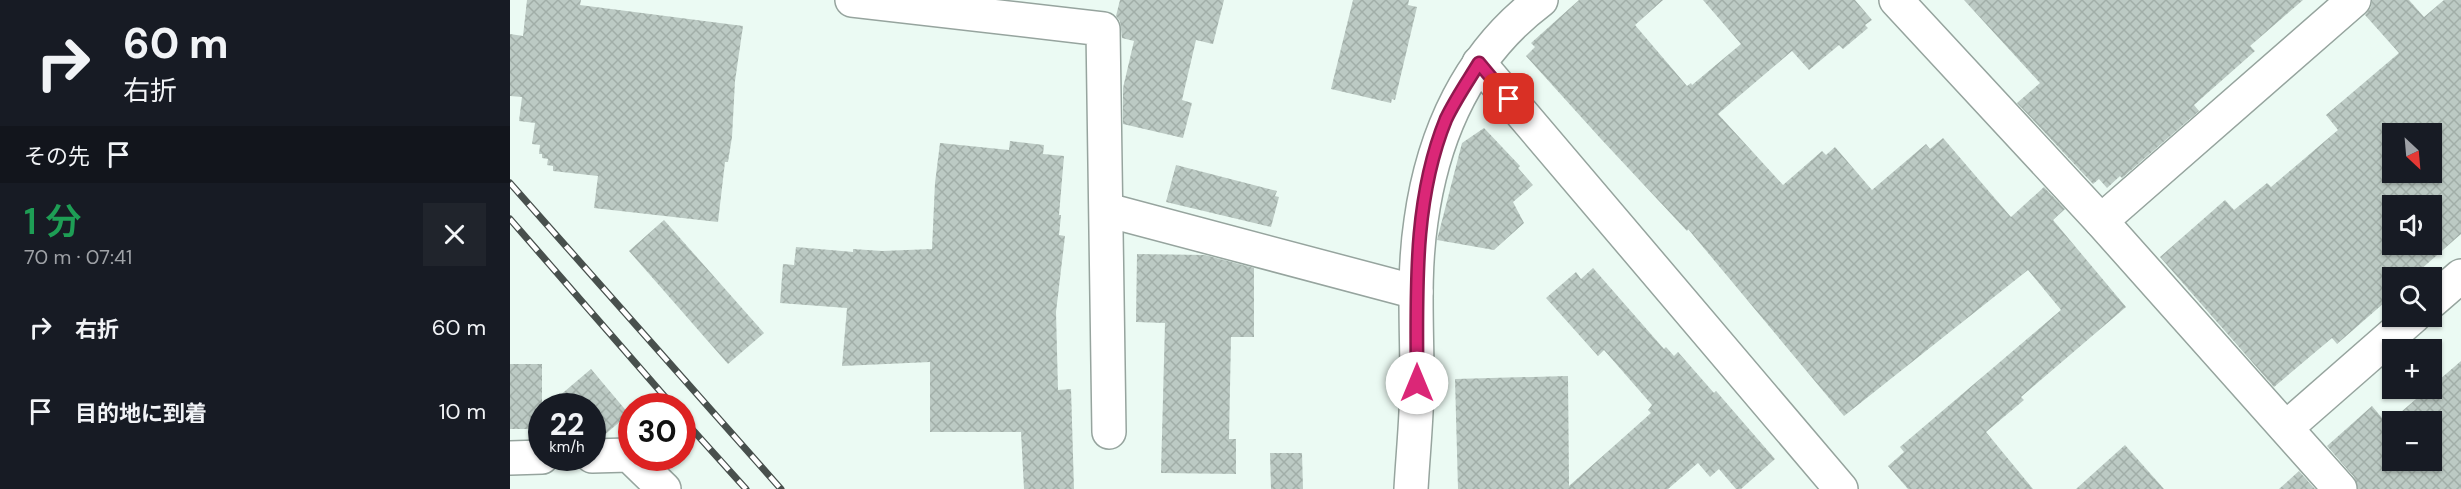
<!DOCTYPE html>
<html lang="ja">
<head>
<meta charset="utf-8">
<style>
  :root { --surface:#171b24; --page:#20242c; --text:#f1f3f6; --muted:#9ea1a6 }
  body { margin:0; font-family:"DM Sans","Noto Sans JP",sans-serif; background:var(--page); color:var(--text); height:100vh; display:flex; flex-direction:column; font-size:22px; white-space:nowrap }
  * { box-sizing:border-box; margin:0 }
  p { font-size:20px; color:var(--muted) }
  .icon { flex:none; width:33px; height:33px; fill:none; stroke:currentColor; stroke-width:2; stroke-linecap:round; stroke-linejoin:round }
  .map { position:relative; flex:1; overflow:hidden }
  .panel { display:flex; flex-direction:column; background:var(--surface); width:510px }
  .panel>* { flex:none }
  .banner { background:#171b24; color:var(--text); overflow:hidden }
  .needle { width:39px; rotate:154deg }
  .controls { position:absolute; left:1872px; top:123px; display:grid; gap:12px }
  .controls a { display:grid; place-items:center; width:60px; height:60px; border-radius:0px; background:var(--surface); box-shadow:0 2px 4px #0004; font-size:30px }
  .speed { position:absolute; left:18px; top:393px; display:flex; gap:12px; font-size:30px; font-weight:700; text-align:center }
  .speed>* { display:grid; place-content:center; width:78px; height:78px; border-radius:50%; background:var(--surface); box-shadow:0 2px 4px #0004; line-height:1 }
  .speed small { font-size:15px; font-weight:400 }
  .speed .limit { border:9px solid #d22; background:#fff; color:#111 }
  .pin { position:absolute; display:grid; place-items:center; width:51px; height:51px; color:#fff; margin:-26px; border-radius:12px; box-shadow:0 3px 9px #0006 }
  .me { position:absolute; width:66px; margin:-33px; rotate:0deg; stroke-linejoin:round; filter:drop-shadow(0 0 4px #0008) }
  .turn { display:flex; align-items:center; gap:21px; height:126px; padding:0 24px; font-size:27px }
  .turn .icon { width:78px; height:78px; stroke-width:2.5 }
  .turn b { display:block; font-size:42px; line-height:51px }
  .then { display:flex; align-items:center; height:57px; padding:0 24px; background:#0003; gap:12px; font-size:22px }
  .round { display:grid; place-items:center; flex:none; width:63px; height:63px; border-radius:0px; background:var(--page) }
  .summary { display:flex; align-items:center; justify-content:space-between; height:102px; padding:0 24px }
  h1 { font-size:36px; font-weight:600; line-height:45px; color:#1e9e55 }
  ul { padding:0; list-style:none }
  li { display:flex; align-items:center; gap:18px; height:84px; padding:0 24px }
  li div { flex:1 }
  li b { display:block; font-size:22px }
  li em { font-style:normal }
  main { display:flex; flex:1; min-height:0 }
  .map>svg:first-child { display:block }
</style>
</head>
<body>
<main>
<section class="panel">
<div class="banner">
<div class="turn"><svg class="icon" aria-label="right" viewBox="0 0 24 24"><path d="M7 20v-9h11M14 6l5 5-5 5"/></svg><div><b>60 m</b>右折</div></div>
<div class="then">その先<svg class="icon" aria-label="arrive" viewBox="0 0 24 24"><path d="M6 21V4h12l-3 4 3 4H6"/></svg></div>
</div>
<div class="summary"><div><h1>1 分</h1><p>70 m · 07:41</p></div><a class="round"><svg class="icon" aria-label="close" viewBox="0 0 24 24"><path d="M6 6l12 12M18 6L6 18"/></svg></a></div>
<ul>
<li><svg class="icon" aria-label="right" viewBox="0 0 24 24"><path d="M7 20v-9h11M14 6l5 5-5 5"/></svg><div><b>右折</b></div><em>60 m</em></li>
<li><svg class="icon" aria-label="arrive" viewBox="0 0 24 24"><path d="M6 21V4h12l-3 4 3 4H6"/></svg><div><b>目的地に到着</b></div><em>10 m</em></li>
</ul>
</section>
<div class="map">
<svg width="1951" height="489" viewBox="0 0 1951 489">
  <defs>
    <pattern id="building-cross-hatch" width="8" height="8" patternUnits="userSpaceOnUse" patternTransform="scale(1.5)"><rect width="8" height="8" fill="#bccac4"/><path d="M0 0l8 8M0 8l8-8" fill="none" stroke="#a1aea8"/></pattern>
  </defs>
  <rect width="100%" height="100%" fill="#ebfaf3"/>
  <g fill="url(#building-cross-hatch)" fill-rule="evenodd">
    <path d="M17 0H71L70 5 233 26 225 81 222 137 218 162H215L208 222 84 208 88 176 43 171V166L37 165 38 159 32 158V154H29L30 145 22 144 25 123 9 121 12 97 0 96V34L13 36Z"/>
    <path d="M610 0H714L703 44 686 40 672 100 682 103 673 138 613 124V88L624 41 612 38 610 21 606 16Z"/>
    <path d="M843 0H899L898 5 907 7 885 100 882 99 881 103 821 89Z"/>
    <path d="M1069 0H1153L1125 25 1177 86 1181 83 1182 85 1231 44 1193 0H1345L1362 20 1355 25 1358 28 1333 49 1329 45 1299 70 1282 51 1208 114 1273 185 1312 151 1316 155 1325 147 1362 190 1416 144 1420 149 1433 138 1501 217 1534 187 1555 209 1543 220 1616 307 1511 397 1514 400 1476 432 1523 489H1398L1378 466 1394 452 1390 447 1551 310 1518 270 1334 416 1178 229 1177 231 1091 139 1016 56 1025 47 1021 43Z"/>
    <path d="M1454 0H1793L1740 46 1745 51 1684 105 1689 111 1612 178 1610 176 1597 188 1589 179 1583 184 1507 103 1530 83Z"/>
    <path d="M1862 0H1899L1914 17 1934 0H1951V234L1901 278H1882V296L1827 344 1822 338 1764 387 1650 257 1715 200 1724 210 1757 183 1761 187 1828 130 1816 115 1889 53 1855 15 1861 7ZM1882 134H1922V172H1882ZM1882 206H1922V244H1882Z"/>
    <path d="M974 128 1010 166 1008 168 1023 185 1003 202 1014 223 984 250 927 240 952 143Z"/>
    <path d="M500 141 534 145 533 154 554 156 549 215H551L549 235 555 236 546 312 548 390 561 389 564 489H514L511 432H420V362L332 366 337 308 270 303 273 264 284 265 286 247 343 252V249L372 251 422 249 425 183 430 143 499 150Z"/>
    <path d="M666 165 767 191 765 196 769 197 761 227 656 202Z"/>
    <path d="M154 220 254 333 218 364 119 251Z"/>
    <path d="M627 254 695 255 744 268V337H721L719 439H726V474L651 473 655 323 626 322Z"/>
    <path d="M1083 268 1154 349 1156 347 1164 356 1168 352 1204 393 1206 391 1265 459 1231 489H1226L1209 469 1200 477 1188 463 1158 489H948L945 379 1058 376 1059 486 1141 413 1138 410 1142 405 1094 350 1088 356 1036 298 1066 272 1071 279Z"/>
    <path d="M1951 361V489H1848L1844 477 1817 446 1862 406 1877 424 1919 388H1922V386ZM1882 422H1922V460H1882Z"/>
    <rect x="0" y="364" width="32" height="65"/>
    <path d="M81 369 119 414 92 437H82V406H56L48 397Z"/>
    <path d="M1615 445 1654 489H1566Z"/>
    <path d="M760 453H792L793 489H761Z"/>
    <path d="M1789 471 1805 489H1769Z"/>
  </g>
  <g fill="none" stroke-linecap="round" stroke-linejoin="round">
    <defs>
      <g id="minor">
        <path d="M342 0 593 29 599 432"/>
        <path d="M1386 0 1591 221 1830 489"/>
        <path d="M969 63 1331 489"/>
        <path d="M597 210 906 292"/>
        <path d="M1591 221 1844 0"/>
        <path d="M1922 301 1951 276"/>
        <path d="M1776 428 1904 316"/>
        <path d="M82 456 119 455 154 489"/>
        <path d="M0 458 32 457"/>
        <path d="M901 489C903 453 907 416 907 380 907 327 903 274 911 221 923 134 959 54 1031 0"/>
      </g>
    </defs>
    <use href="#minor" stroke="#96a49e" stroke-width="36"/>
    <use href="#minor" stroke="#fff" stroke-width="33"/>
    <defs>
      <g id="rail">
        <path d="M0 183 271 489"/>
        <path d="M0 219 163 406"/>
        <path d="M172 418 236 489"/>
      </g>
    </defs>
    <use href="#rail" stroke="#48504d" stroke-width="7"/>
    <use href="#rail" stroke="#fff" stroke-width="4.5" stroke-dasharray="14" stroke-linecap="butt"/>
  </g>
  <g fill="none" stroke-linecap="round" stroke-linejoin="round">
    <defs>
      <path id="route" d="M907 383C907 295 902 202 936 119 945 100 958 81 969 63L999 99"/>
    </defs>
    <use href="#route" stroke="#8e194d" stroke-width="15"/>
    <use href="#route" stroke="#db2777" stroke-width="10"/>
  </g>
</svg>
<div class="controls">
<a><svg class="needle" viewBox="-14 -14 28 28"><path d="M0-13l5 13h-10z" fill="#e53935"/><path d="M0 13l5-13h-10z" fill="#9ea1a6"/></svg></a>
<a><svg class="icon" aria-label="sound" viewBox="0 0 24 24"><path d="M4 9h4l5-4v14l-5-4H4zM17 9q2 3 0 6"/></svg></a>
<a><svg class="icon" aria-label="search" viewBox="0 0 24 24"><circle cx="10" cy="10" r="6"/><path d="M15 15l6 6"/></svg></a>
<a>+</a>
<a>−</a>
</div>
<div class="speed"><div>22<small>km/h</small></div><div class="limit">30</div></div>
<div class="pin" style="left:999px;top:99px;background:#d93025"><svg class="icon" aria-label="arrive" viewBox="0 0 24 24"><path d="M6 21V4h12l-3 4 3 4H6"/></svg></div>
<svg class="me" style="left:907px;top:383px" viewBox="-20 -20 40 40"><circle r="19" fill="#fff"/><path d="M0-13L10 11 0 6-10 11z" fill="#db2777"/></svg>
</div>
</main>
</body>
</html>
